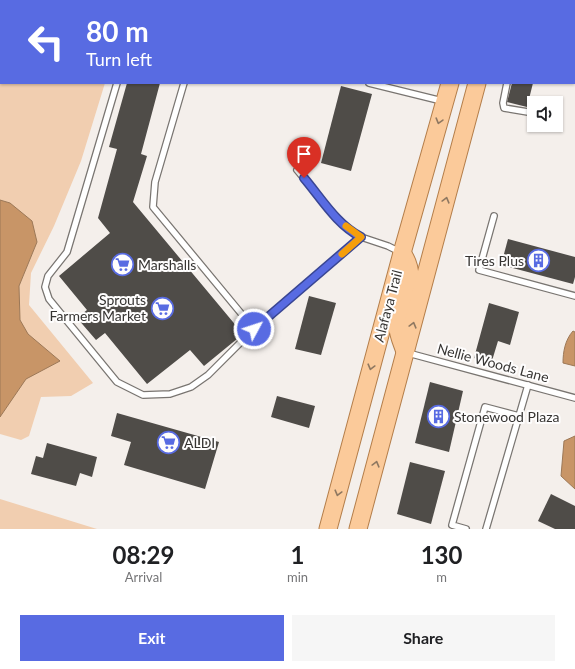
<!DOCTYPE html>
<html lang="en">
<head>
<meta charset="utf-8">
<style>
  :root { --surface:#fff; --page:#f6f6f6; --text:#202124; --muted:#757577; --accent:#586be2 }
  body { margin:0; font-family:Lato,sans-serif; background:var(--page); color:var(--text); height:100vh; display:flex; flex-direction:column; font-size:15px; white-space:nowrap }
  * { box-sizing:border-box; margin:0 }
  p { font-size:13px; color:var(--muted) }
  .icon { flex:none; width:22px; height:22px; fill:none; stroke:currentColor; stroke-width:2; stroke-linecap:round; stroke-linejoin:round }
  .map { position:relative; height:529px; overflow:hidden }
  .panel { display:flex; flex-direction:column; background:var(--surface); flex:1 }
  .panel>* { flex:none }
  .guide { position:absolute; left:0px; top:0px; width:575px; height:84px; box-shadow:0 1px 3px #0004; background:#586be2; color:#fff; overflow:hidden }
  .controls { position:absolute; left:527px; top:96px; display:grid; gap:8px }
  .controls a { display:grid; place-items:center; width:36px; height:36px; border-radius:0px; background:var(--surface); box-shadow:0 1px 3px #0004; font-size:20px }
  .pin { position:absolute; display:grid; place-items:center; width:34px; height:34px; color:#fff; margin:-41px -17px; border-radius:50% 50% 50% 0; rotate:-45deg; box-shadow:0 0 4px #0007 }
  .pin .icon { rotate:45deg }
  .me { position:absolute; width:44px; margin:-22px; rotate:50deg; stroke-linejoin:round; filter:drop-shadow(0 0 3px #0008) }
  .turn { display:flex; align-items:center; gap:14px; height:84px; padding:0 20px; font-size:18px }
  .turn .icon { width:52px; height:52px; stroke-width:2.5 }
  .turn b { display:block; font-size:28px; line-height:34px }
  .eta { display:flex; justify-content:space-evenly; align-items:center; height:68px; text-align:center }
  .eta b { font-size:24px; font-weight:700; line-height:28px }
  .button { display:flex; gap:8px; margin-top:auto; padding:8px 20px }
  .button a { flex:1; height:46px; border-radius:0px; background:var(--accent); color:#fff; font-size:16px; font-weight:700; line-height:46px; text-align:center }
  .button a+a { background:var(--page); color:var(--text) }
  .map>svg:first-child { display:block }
</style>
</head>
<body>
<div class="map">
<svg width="575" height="529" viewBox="0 0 575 529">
  <rect width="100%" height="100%" fill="#f4efeb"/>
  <g fill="#f1ceb0">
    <path d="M0 0 26 1H1V83H105L81 161 54 226 31 273 29 305 93 383 71 396 41 397 29 436 21 440 0 434V417L26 378 60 361 27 334 20 320 19 286 37 242 10 203 0 200Z"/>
    <path d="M0 499 97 529H0Z"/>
  </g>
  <g fill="#c89567" stroke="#9c7857">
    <path d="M0 200 10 203 32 221 37 242 19 286 20 320 28 334 60 361 26 379 0 417Z"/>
    <path d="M573 331 575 332V366L563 363C563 352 565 340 573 331Z"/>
    <path d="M575 436V489L561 476 564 441Z"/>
  </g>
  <g fill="#4f4c48">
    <path d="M127 83H160L141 154 147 156 133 202 243 334 204 366 190 350 147 384 105 333 96 340 77 318 87 310 59 276 110 233 98 218 117 149 109 147Z"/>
    <path d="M512 83H533L527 107 507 102Z"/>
    <path d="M341 86 372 94 351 171 321 163Z"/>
    <path d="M508 239 575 257V277L573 284 501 265Z"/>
    <path d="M309 296 336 303 321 355 295 349Z"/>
    <path d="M489 303 519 312 510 345 498 341 491 364 474 358Z"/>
    <path d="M430 382 463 391 449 452 415 443Z"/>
    <path d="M277 396 315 406 309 428 271 417Z"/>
    <path d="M117 413 219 442 205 489 124 465 131 442 111 436Z"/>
    <path d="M47 443 97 457 92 477 80 473 76 486 31 474 36 456 43 458Z"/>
    <path d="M410 462 445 471 431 524 397 514Z"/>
    <path d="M551 494 575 506V529H555L538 521Z"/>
  </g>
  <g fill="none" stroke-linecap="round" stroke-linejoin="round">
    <defs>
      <g id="service">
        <path d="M142 1V0"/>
        <path d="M216 1V0"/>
        <path d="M309 1V0"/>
        <path d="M574 41 575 42"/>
        <path d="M574 49 575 50"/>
        <path d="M117 83 67 252 48 276 45 287 49 299 117 382 143 395 170 394 191 387 208 375 254 329"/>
        <path d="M184 83 155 182 153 207 254 329 361 237C336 224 315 191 297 170"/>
        <path d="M369 83 442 101"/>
        <path d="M507 83 503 103 504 108 534 113"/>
        <path d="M494 216 479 270 575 296"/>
        <path d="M361 237 388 246 400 252"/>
        <path d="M408 353 575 398"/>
        <path d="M466 529 452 525 485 407 519 416"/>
        <path d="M486 529 528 385"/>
      </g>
      <g id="primary">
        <path d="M473 1 474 0"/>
        <path d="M499 1V0"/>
        <path d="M402 253C420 278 402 301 398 328 398 335 403 345 405 352"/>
        <path d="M328 529 402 253 450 83"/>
        <path d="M358 529 477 83"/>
      </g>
    </defs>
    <use href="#service" stroke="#797571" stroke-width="8"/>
    <use href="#primary" stroke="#b47e4a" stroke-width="19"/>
    <use href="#service" stroke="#fff" stroke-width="5.5"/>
    <use href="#primary" stroke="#fbca9a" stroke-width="17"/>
  </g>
  <defs><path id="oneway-chevron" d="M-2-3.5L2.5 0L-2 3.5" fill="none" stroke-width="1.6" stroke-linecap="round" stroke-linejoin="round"/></defs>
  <g stroke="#8f7861">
    <use href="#oneway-chevron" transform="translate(439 121) rotate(106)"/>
    <use href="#oneway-chevron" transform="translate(446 200) rotate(-75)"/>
    <use href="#oneway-chevron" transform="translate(413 325) rotate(-75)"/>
    <use href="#oneway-chevron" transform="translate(371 367) rotate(105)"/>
    <use href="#oneway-chevron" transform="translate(376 464) rotate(-75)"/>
    <use href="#oneway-chevron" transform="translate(338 493) rotate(105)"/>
  </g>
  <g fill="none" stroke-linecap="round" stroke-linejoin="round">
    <defs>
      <path id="route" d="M254 329 361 237C337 225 321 198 304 178"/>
    </defs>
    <use href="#route" stroke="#394693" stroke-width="10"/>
    <use href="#route" stroke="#586be2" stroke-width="7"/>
    <path stroke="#f59e0b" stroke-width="7" d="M342 254 361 237 346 226"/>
  </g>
  <defs>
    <symbol id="building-ring" viewBox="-11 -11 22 22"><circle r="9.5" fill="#fefdfd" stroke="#586be2" stroke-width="1.5"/><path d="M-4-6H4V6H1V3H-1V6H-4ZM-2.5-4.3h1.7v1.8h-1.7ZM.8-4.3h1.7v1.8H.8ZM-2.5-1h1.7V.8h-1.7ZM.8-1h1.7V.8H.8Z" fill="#586be2"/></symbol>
    <symbol id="supermarket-ring" viewBox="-11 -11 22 22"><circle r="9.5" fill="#fefdfd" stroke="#586be2" stroke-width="1.5"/><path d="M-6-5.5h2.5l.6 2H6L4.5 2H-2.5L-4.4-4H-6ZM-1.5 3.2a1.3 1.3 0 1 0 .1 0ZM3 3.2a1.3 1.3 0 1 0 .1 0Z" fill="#586be2"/></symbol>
  </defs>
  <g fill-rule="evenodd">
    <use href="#building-ring" x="526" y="248" width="25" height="25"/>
    <use href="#supermarket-ring" x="110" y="252" width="25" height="25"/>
    <use href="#supermarket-ring" x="150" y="296" width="25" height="25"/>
    <use href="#building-ring" x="426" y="404" width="25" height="25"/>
    <use href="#supermarket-ring" x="156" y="430" width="25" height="25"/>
  </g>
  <g text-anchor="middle" stroke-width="4" stroke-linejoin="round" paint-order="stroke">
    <g font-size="14" fill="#363432" stroke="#fefdfd" text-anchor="start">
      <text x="524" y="266" text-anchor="end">Tires Plus</text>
      <text x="138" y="270">Marshalls</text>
      <text x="146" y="305" text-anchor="end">Sprouts<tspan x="146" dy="16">Farmers Market</tspan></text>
      <text x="454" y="422">Stonewood Plaza</text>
      <text x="184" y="448">ALDI</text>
    </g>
    <g font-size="14" fill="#363432" stroke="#fefdfd">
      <text transform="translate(388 306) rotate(-75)" y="5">Alafaya Trail</text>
      <text transform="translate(493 363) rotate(15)" y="5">Nellie Woods Lane</text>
    </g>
  </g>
</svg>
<div class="controls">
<a><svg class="icon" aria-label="sound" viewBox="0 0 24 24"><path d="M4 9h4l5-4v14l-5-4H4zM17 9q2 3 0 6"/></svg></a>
</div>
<div class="pin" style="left:304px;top:178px;background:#d93025"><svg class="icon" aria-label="arrive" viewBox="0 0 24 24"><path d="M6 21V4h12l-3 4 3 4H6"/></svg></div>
<svg class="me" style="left:254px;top:329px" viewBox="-20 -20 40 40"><circle r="17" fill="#586be2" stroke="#fff" stroke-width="3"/><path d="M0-11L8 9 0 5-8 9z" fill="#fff"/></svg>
<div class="guide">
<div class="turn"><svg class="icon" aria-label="left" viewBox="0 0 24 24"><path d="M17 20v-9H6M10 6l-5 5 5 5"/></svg><div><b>80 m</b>Turn left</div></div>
</div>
</div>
<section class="panel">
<div class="eta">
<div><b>08:29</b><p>Arrival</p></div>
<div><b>1</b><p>min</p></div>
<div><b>130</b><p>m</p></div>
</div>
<div class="button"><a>Exit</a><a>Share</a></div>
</section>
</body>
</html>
